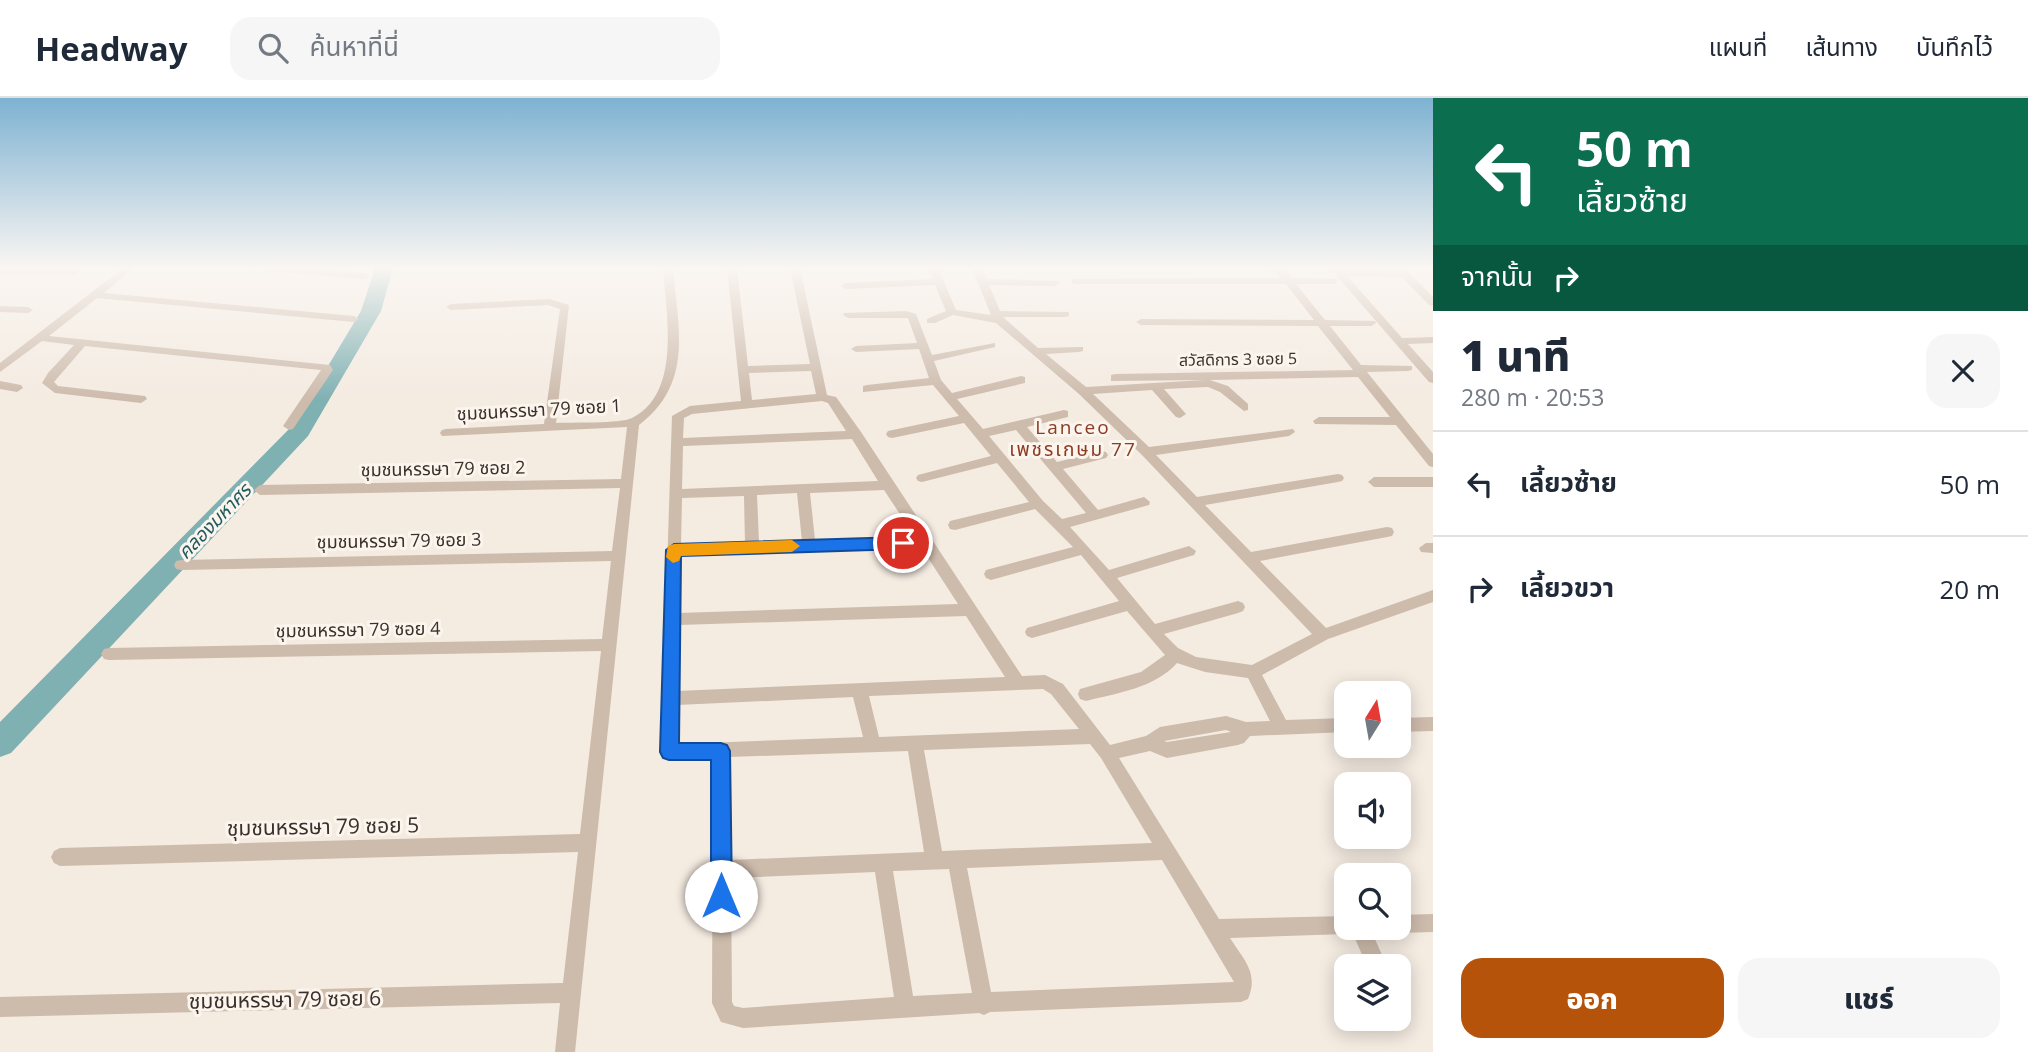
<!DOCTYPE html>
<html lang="th">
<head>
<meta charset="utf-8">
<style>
  :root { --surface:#fff; --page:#f6f6f7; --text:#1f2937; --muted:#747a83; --line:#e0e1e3; --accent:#b45309 }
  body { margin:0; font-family:"Open Sans","Noto Sans Thai",sans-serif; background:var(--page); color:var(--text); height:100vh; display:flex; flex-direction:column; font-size:26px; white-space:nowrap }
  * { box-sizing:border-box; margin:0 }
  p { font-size:23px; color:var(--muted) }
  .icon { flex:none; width:38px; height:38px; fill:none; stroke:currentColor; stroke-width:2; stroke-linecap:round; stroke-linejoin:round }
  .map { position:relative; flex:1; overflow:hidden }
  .panel { display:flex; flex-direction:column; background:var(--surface); width:595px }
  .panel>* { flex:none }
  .guide { background:#0b6e4f; color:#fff; overflow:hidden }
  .needle { width:46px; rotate:11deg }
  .fabs { position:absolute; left:1334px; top:583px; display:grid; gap:14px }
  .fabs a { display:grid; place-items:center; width:77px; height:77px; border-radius:14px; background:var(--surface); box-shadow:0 4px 18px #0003; font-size:35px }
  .pin { position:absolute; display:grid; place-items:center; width:60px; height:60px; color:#fff; margin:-30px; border:4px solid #fff; border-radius:50%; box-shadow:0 2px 7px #0007 }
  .me { position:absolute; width:77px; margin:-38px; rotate:0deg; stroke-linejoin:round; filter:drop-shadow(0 0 5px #0008) }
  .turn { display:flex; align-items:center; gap:24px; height:147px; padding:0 28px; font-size:32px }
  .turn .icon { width:91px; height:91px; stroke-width:2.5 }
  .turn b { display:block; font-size:49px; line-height:60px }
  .then { display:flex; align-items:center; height:66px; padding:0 28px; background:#0003; gap:14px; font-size:26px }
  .round { display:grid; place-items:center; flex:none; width:74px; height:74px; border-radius:21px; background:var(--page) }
  .head { display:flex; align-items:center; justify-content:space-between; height:119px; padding:0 28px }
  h1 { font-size:42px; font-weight:800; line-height:52px }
  .primary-button { display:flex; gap:14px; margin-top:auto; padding:14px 28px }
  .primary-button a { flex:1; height:80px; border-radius:21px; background:var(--accent); color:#fff; font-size:28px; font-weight:800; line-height:80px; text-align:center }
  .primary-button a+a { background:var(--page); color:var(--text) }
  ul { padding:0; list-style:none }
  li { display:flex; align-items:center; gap:21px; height:105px; padding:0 28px; border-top:2px solid var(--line) }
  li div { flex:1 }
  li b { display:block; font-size:26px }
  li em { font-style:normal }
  header { display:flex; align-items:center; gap:42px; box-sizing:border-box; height:98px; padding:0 35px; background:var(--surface); border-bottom:2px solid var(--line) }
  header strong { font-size:33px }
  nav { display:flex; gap:38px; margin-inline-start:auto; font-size:24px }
  .search { width:490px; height:63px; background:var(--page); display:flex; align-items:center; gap:18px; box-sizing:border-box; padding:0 24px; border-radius:21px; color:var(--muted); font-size:26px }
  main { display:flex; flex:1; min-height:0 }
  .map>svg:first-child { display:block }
</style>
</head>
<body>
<header>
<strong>Headway</strong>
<div class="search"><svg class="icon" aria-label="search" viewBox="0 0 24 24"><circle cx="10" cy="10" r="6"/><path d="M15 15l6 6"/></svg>ค้นหาที่นี่</div>
<nav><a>แผนที่</a><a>เส้นทาง</a><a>บันทึกไว้</a></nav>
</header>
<main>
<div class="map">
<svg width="1433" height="954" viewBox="0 0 1433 954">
  <rect width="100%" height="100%" fill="#f4ebe1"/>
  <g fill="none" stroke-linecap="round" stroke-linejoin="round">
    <path fill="#7fb0b2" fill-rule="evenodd" d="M375 170H393L381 213 308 338 11 655 0 659V624L292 328 361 213Z"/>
    <g fill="#cdbbac" fill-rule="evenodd">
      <path d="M0 170 75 171 80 174 75 177 0 176Z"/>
      <path d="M123 170H134L104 195 354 218 359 221 354 224 97 200 49 238 330 267 333 272 293 331 289 332 283 328 321 272 85 248 54 284 58 288 145 298 147 301 141 305 55 295 42 285 48 275 74 247 42 243 0 274V265Z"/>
      <path d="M262 170H300L365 175 370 178 365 181 267 173Z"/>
      <path d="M663 170H673C678 230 694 285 639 327L575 954H555L560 905 0 919V899L563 885 578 754 60 768 54 765 51 759 54 753 60 750 580 736 601 553 109 562 104 561 101 556 104 551 109 550 602 541 611 463 181 472 176 471 174 467 176 463 181 462 612 453 620 390 260 397 254 392 260 387 621 381 627 329 442 338 440 335 442 332 446 331 544 326 560 211 548 207 451 212 446 209 451 206 549 201 569 207 556 325C572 324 620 326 632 320 682 295 666 215 663 170Z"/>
      <path d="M727 170H737L748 268 810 266 790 170H800L827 297 836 299 861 334 1022 578 1045 577 1063 586 1110 647 1146 638 1160 629 1226 618 1246 624 1270 623 1248 580 1205 574 1177 565C1155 590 1117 595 1086 603L1080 601 1078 596 1080 591 1141 574 1165 557 1127 513 1032 540 1027 538 1025 534 1027 530 1119 503 1081 457 991 482 986 480 984 476 986 472 1073 449 1035 411 955 432 950 431 948 427 950 423 1029 404 997 365 922 384 918 383 916 380 918 377 991 358 964 325 892 340 888 339 886 336 888 333 959 318 933 287 863 294V288L867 287 929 280 919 251 856 254 851 251 856 248 917 245 908 220H848L843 217 844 215 906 213 916 216 932 257 995 245V249L934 263 941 282 952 295 1021 278 1025 279V285L957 301 983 331 1064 312 1068 313V319L1027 329 1057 364 1102 353 1106 354 1108 357 1106 360 1063 371 1098 412 1144 399 1150 404 1149 407 1070 429 1109 472 1189 448 1196 453 1194 457 1117 480 1155 526 1238 503 1243 505 1245 509 1243 513 1238 515 1164 536 1178 550 1196 559 1252 567 1312 536 1142 357 1079 296 996 225 953 217 935 225H927V221L946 213 935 187 846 191 841 188 846 185 933 181 928 170H938L956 212 991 217 972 170H982L987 181 1058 183 1060 185 1055 188 989 187 1000 213 1069 214V218L1065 219H1003L1038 250 1083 249V253L1079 254 1046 256 1086 289 1204 282 1111 283V277L1115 276 1353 272 1318 228 1141 227 1136 224 1141 221 1314 222 1286 186H1075L1072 185V181L1281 180 1273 170H1283L1291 180 1337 181V185L1334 186H1296L1325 222 1375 223 1376 225 1371 228H1330L1361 267 1412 268V272L1408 273 1367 274 1433 356V369L1429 368 1396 327 1315 326 1313 323 1319 319H1390L1358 279 1210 282 1228 288 1248 306V312L1244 313 1220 294 1208 289 1164 291 1186 316 1180 320 1176 319 1152 292 1093 296 1149 349 1293 331 1295 334 1289 338 1156 357 1197 399 1338 376 1342 377 1344 380 1342 383 1338 384 1205 407 1251 454 1387 429 1392 430 1394 434 1392 438 1387 439 1260 463 1326 530 1433 492V504L1328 541 1262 577 1286 622 1346 620V634L1250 638 1244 645 1238 647 1167 660 1150 653 1119 660 1219 821 1346 818V830H1370L1387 868H1367L1352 834 1346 836 1230 840C1244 862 1259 875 1248 901L1241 904 990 914 984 917 979 915 743 930 721 924 712 905 713 660 669 662 663 659 661 654 672 318 690 308 741 303ZM811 273 816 296 752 302 749 275ZM822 303 828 305 846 333 683 340 684 320 692 316ZM1016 332 1086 415 1062 421 1043 403 989 338ZM852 341 878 383 682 391 683 348ZM884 392 915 439 815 442 810 395ZM797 395 802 443 759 444 757 397ZM744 398 745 445 681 447 682 400ZM921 449 958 506 679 515 680 457ZM966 518 1005 579 677 593 679 527ZM1043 591 1051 596 1079 631 879 639 869 598ZM853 599 863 639 677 646V607ZM1226 632 1231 634 1167 644 1164 643ZM1090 646 1101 660 1152 745 942 753 924 652ZM908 653 924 754 730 762 729 659ZM1162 762 1234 884 991 894 967 770ZM949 771 972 895 913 898 893 773ZM875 774 894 899 743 910 734 908 732 904 731 780Z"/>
      <path d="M1330 170 1396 173 1394 170H1404L1433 199V208L1429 207 1402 179 1347 178 1402 240 1433 239V245L1408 246 1433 274V285L1429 284Z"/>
      <path d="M0 208 28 209 33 212 28 215 0 214Z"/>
      <path d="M0 283 21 287 23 290 17 294 0 291Z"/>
      <path d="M1374 379H1433V389H1374L1368 384Z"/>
      <path d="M1426 445H1433V455L1421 454 1419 450Z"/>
      <path d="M1433 619V633L1398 634V620Z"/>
      <path d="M1433 816V834L1398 835 1391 833 1390 830H1398V817Z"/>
    </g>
  </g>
  <linearGradient id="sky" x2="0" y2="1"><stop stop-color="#7eb2d2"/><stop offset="0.56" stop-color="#faf6f2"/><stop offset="1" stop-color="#faf6f2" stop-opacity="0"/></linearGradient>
  <rect width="1433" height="303" fill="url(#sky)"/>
  <path fill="#1a73e8" stroke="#114b97" stroke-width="2" d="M903 439 911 445 903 451 681 458 679 645H721L727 647 730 653 732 798 729 805 721 808 714 805 711 798V662H669L663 660 660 654 666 452 674 446Z"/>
  <path fill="#f59e0b" d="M792 442 800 448 792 454 681 458 679 463 673 465 666 459 668 448 674 446Z"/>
  <g text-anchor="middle" stroke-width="6" stroke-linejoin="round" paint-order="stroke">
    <g font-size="16" fill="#3b302b" stroke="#fbf5ee">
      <text transform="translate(1238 261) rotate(-1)" y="6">สวัสดิการ 3 ซอย 5</text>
    </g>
    <g font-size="18" fill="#3b302b" stroke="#fbf5ee">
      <text transform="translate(539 312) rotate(-3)" y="6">ชุมชนหรรษา 79 ซอย 1</text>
      <text transform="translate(443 371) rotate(-1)" y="6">ชุมชนหรรษา 79 ซอย 2</text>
      <text transform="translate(399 443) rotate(-1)" y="6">ชุมชนหรรษา 79 ซอย 3</text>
      <text transform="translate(358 532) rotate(-1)" y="6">ชุมชนหรรษา 79 ซอย 4</text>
    </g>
    <g font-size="19" letter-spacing="2" fill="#8c3b22" stroke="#fbf5ee">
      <text x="1073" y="336">Lanceo<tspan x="1073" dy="22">เพชรเกษม 77</tspan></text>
    </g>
    <g font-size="19" font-style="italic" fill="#1f5a5e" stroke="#fbf5ee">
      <text transform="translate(214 423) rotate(-46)" y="7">คลองมหาศร</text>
    </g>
    <g font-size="21" fill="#3b302b" stroke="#fbf5ee">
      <text transform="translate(323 729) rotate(-1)" y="7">ชุมชนหรรษา 79 ซอย 5</text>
      <text transform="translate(285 902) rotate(-1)" y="7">ชุมชนหรรษา 79 ซอย 6</text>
    </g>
  </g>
</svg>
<div class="fabs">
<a><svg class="needle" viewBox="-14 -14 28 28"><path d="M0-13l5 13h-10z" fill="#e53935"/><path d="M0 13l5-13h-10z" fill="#747a83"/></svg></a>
<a><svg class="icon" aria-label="sound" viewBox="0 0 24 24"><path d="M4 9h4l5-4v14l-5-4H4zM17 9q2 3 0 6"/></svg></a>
<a><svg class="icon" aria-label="search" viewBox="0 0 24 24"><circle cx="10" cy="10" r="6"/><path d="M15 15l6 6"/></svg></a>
<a><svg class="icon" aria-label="layers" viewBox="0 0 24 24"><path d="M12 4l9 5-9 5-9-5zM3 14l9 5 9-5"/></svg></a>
</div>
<div class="pin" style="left:903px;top:445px;background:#d93025"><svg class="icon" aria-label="arrive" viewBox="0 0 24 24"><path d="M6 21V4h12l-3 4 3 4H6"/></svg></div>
<svg class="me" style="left:721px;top:798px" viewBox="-20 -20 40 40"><circle r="19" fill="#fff"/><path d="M0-13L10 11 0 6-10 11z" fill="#1a73e8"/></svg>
</div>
<section class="panel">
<div class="guide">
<div class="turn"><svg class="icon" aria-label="left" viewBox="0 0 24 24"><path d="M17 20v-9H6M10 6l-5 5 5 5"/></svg><div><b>50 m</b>เลี้ยวซ้าย</div></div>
<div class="then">จากนั้น<svg class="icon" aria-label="right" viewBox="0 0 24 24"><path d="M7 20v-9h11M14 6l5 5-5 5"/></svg></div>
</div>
<div class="head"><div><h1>1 นาที</h1><p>280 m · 20:53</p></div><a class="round"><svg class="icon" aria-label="close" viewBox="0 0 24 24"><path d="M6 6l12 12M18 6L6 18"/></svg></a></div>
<ul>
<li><svg class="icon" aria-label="left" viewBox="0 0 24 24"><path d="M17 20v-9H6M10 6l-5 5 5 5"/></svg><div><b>เลี้ยวซ้าย</b></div><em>50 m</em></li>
<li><svg class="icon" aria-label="right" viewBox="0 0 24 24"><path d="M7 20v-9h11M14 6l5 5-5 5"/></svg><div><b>เลี้ยวขวา</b></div><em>20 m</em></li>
</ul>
<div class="primary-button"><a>ออก</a><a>แชร์</a></div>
</section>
</main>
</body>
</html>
